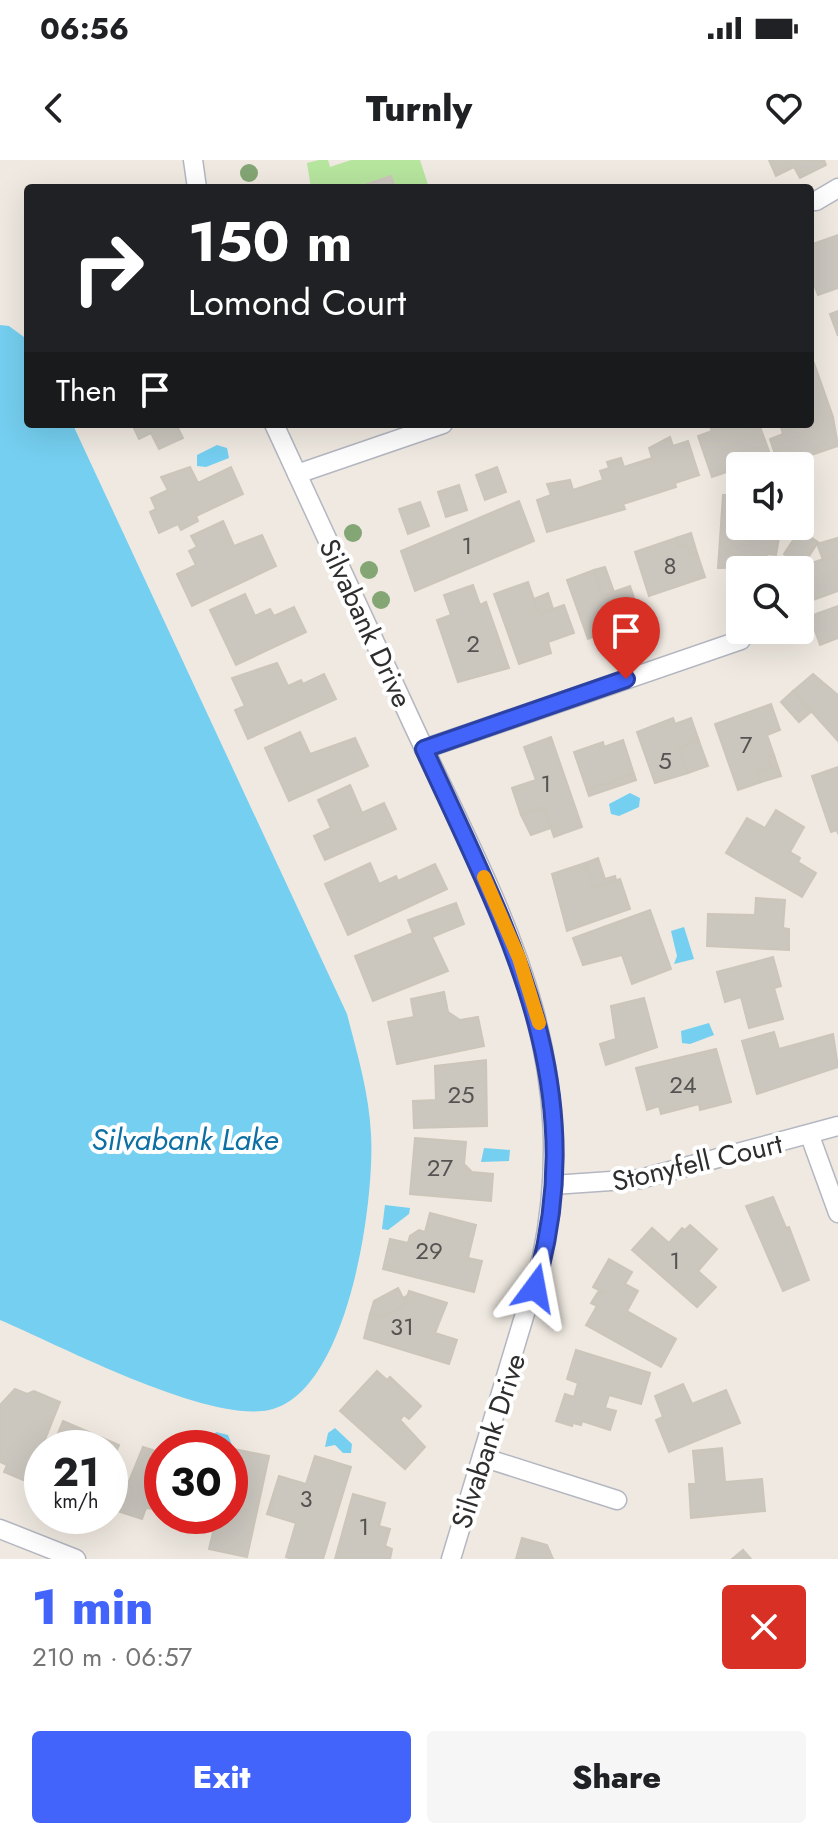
<!DOCTYPE html>
<html lang="en">
<head>
<meta charset="utf-8">
<style>
  :root { --surface:#fff; --page:#f6f6f6; --text:#202124; --muted:#757577; --accent:#4264fb }
  body { margin:0; font-family:Jost,sans-serif; background:var(--page); color:var(--text); height:100vh; display:flex; flex-direction:column; font-size:30px; white-space:nowrap }
  * { box-sizing:border-box; margin:0 }
  p { font-size:26px; color:var(--muted) }
  .icon { flex:none; width:44px; height:44px; fill:none; stroke:currentColor; stroke-width:2; stroke-linecap:round; stroke-linejoin:round }
  .map { position:relative; height:1399px; overflow:hidden }
  .drawer { display:flex; flex-direction:column; background:var(--surface); flex:1 }
  .drawer>* { flex:none }
  .hud { position:absolute; left:24px; top:24px; width:790px; height:244px; border-radius:8px; box-shadow:0 8px 32px #0002; background:#202124; color:#fff; overflow:hidden }
  .controls { position:absolute; left:726px; top:292px; display:grid; gap:16px }
  .controls a { display:grid; place-items:center; width:88px; height:88px; border-radius:8px; background:var(--surface); box-shadow:0 8px 32px #0002; font-size:40px }
  .speed { position:absolute; left:24px; top:1270px; display:flex; gap:16px; font-size:40px; font-weight:700; text-align:center }
  .speed>* { display:grid; place-content:center; width:104px; height:104px; border-radius:50%; background:var(--surface); box-shadow:0 8px 32px #0002; line-height:1 }
  .speed small { font-size:20px; font-weight:400 }
  .speed .limit { border:12px solid #d22; background:#fff; color:#111 }
  .pin { position:absolute; display:grid; place-items:center; width:68px; height:68px; color:#fff; margin:-82px -34px; border-radius:50% 50% 50% 0; rotate:-45deg; box-shadow:0 0 8px #0007 }
  .pin .icon { rotate:45deg }
  .me { position:absolute; width:88px; margin:-44px; rotate:13deg; stroke-linejoin:round; filter:drop-shadow(0 0 6px #0008) }
  .turn { display:flex; align-items:center; gap:28px; height:168px; padding:0 32px; font-size:36px }
  .turn .icon { width:104px; height:104px; stroke-width:2.5 }
  .turn b { display:block; font-size:56px; line-height:68px }
  .then { display:flex; align-items:center; height:76px; padding:0 32px; background:#0003; gap:16px; font-size:30px }
  .round { display:grid; place-items:center; flex:none; width:84px; height:84px; border-radius:8px; background:var(--page) }
  .summary { display:flex; align-items:center; justify-content:space-between; height:136px; padding:0 32px }
  h1 { font-size:48px; font-weight:800; line-height:60px; color:var(--accent) }
  .cta { display:flex; gap:16px; margin-top:auto; padding:16px 32px }
  .cta a { flex:1; height:92px; border-radius:8px; background:var(--accent); color:#fff; font-size:32px; font-weight:800; line-height:92px; text-align:center }
  .cta a+a { background:var(--page); color:var(--text) }
  .status { display:flex; justify-content:space-between; align-items:center; height:56px; padding:0 40px; background:var(--surface); direction:ltr }
  .status svg { height:22px; fill:currentColor }
  header { display:flex; justify-content:space-between; align-items:center; height:104px; padding:0 32px; background:var(--surface); font-size:36px; font-weight:800 }
  .map>svg:first-child { display:block }
</style>
</head>
<body>
<div class="status"><b>06:56</b><svg viewBox="0 0 49 12"><path d="M0 12V9h3v3zM5 12V6h3v6zM10 12V3h3v9zM15 12V0h3v12zM26 1h20v11H26zM47 4h2v5h-2z"/></svg></div>
<header><svg class="icon" aria-label="back" viewBox="0 0 24 24"><path d="M15 5l-7 7 7 7"/></svg>Turnly<svg class="icon" aria-label="heart" viewBox="0 0 24 24"><path d="M12 20l-8-8c-3-5 5-10 8-4 3-6 11-1 8 4z"/></svg></header>
<div class="map">
<svg width="838" height="1399" viewBox="0 0 838 1399">
  <rect width="100%" height="100%" fill="#efe9e1"/>
  <path fill="#b6e59e" d="M319 0H328L330 7 351 0H420L429 28H395L391 16 356 28H311L307 3Z"/>
  <g fill="#75cff0">
    <path d="M0 165 9 166 28 180V264L73 265 347 854C357 893 369 933 371 974 375 1040 349 1233 269 1250 207 1263 61 1186 0 1160Z"/>
    <path d="M217 285 227 288 229 298 206 307 197 306V295Z"/>
    <path d="M630 633 640 638 639 647 619 656 611 654 609 644Z"/>
    <path d="M684 767 694 799 674 804 677 796 671 771Z"/>
    <path d="M709 863 714 875 690 884 682 883 681 871Z"/>
    <path d="M484 988 510 990 509 1001 481 1002Z"/>
    <path d="M385 1045 410 1048 409 1054 388 1070 382 1069Z"/>
    <path d="M335 1268 352 1284 351 1293H343L335 1285 325 1287 328 1273Z"/>
    <path d="M216 1272 228 1275 232 1285 206 1288Z"/>
  </g>
  <g fill="#cbc7bf" stroke="#cbc5ba" stroke-width="2">
    <path d="M769 0H824L826 5 800 18 794 7 776 16Z"/>
    <path d="M391 16 395 28H356Z"/>
    <path d="M838 75V128L818 135 810 113V85Z"/>
    <path d="M838 151V176L830 154Z"/>
    <path d="M814 203 833 257 838 286 779 306 770 279 783 274 780 264H810V204Z"/>
    <path d="M132 264H176L183 278 159 289 151 273 139 279Z"/>
    <path d="M709 264H759L771 297 712 317 698 276 712 271Z"/>
    <path d="M670 277 673 286 688 281 699 315 675 323 676 327 623 344 625 349 547 372 537 340 551 335 547 324 570 320 573 330 603 320 600 311 609 308 607 302 621 298 624 307 652 298 649 288Z"/>
    <path d="M190 307 198 323 231 307 243 334 196 356 198 361 181 370 178 364 159 373 150 352 156 349 151 338 168 330 161 317Z"/>
    <path d="M497 307 506 332 485 340 476 315Z"/>
    <path d="M459 325 467 350 446 357 438 332Z"/>
    <path d="M723 335 740 336V366H781L776 395 767 394 766 407 718 408Z"/>
    <path d="M519 341 534 381 415 431 401 391Z"/>
    <path d="M420 342 429 366 408 374 399 349Z"/>
    <path d="M223 361 234 386 262 375 276 406 192 446 177 414 196 405 189 391 197 387 191 376Z"/>
    <path d="M800 370 818 382 802 407 784 394Z"/>
    <path d="M691 373 697 393 690 395 686 385 679 387 676 378Z"/>
    <path d="M676 378 679 387 686 385 690 395 697 393 705 417 649 436 635 392Z"/>
    <path d="M837 378 838 394 823 400 817 384Z"/>
    <path d="M838 394V431L805 443 800 410 794 409Z"/>
    <path d="M605 407 614 432 602 436 594 410Z"/>
    <path d="M594 410 602 436 630 426 640 456 588 479 567 420Z"/>
    <path d="M528 422 539 454 564 445 574 473 548 482 551 493 519 504 494 434Z"/>
    <path d="M473 425 480 445 486 442 509 508 458 522 437 460 451 455 444 435Z"/>
    <path d="M548 433 553 449 539 454 534 439Z"/>
    <path d="M245 434 255 456 270 449 274 456 294 447 306 472 236 505 210 450Z"/>
    <path d="M838 446V478L820 485 810 456Z"/>
    <path d="M277 503 288 526 301 520 303 524 324 514 336 539 248 579 235 550 245 546 232 518Z"/>
    <path d="M813 514 838 535V581L793 531Z"/>
    <path d="M793 531 811 552 799 562 781 542Z"/>
    <path d="M771 544 780 570 767 575 774 595 768 597 772 608 758 612 761 622 738 630 715 564Z"/>
    <path d="M673 558 675 564 691 558 699 581 679 588 688 613 655 623 637 572Z"/>
    <path d="M300 572 310 594 355 578 368 606 289 641 265 588Z"/>
    <path d="M551 577 582 667 554 677 544 647 521 655 512 628 536 620 524 587Z"/>
    <path d="M623 580 634 614 587 630 574 592 603 582 604 587Z"/>
    <path d="M699 581 708 606 688 613 679 588Z"/>
    <path d="M774 595 781 616 761 622 758 612 772 608 768 597Z"/>
    <path d="M838 607V674L837 670 831 672 812 616Z"/>
    <path d="M634 614 636 620 589 636 587 630Z"/>
    <path d="M350 625 362 653 384 643 396 669 325 700 314 676 331 668 318 640Z"/>
    <path d="M544 647 551 668 531 675 521 655Z"/>
    <path d="M776 650 804 667 790 692 800 698 798 702 816 713 802 737 726 693 747 658 765 668Z"/>
    <path d="M598 698 605 719 615 716 616 720 593 728 585 703Z"/>
    <path d="M370 703 379 724 396 716 398 721 435 704 447 729 348 775 325 724Z"/>
    <path d="M585 703 593 728 620 719 630 749 567 771 552 714Z"/>
    <path d="M756 738 785 740 783 768 789 769V790L707 786 708 754 755 755Z"/>
    <path d="M456 743 464 764 432 777 448 811 373 841 355 796 413 773 408 760Z"/>
    <path d="M650 750 671 809 632 824 622 795 583 805 573 778Z"/>
    <path d="M773 797 781 826 774 828 783 859 749 868 741 837 725 842 717 812Z"/>
    <path d="M444 832 448 852 460 860 478 857 484 886 397 904 388 862 414 857 411 839Z"/>
    <path d="M644 838 657 887 606 905 600 884 616 879 611 846Z"/>
    <path d="M774 872 779 889 833 874 838 907 757 934 742 881Z"/>
    <path d="M716 889 731 942 700 950 699 944 661 954 659 946 647 950 636 908Z"/>
    <path d="M486 900 487 966 414 968 413 941 436 940 435 906Z"/>
    <path d="M415 978 466 982 464 1004 472 1012 493 1014 491 1041 410 1034Z"/>
    <path d="M773 1037 786 1068 789 1067 809 1120 783 1131 746 1046Z"/>
    <path d="M430 1053 476 1065 468 1098 482 1101 474 1132 383 1109 390 1079 408 1083 410 1076 419 1070 425 1072Z"/>
    <path d="M690 1065 717 1089 698 1111 716 1127 697 1147 632 1090 652 1068 669 1083 682 1068 685 1070Z"/>
    <path d="M609 1099 632 1112 625 1124 638 1131 627 1151 676 1179 661 1207 586 1165 597 1146 591 1143 598 1132 605 1133 593 1127Z"/>
    <path d="M398 1128 403 1138 408 1135 404 1146 383 1157 370 1154 374 1141Z"/>
    <path d="M409 1131 447 1143 435 1173 457 1180 449 1204 364 1178 370 1154 383 1157 404 1146Z"/>
    <path d="M576 1190 650 1213 641 1244 609 1235 605 1248 616 1251 610 1270 582 1261 581 1265 573 1263 572 1266 556 1261 565 1234 574 1237 578 1223 567 1219Z"/>
    <path d="M377 1211 387 1220 390 1217 421 1246 409 1259 404 1255 400 1260 425 1287 405 1309 340 1251Z"/>
    <path d="M683 1224 692 1244 726 1230 740 1263 669 1292 656 1260 663 1257 655 1236Z"/>
    <path d="M15 1229 27 1234 34 1231 60 1242 28 1322 4 1312 7 1305 0 1302V1245Z"/>
    <path d="M63 1261 119 1285 110 1306V1288H52Z"/>
    <path d="M179 1279 198 1286 197 1288H176Z"/>
    <path d="M143 1287 162 1293V1350L146 1348 142 1359 117 1351Z"/>
    <path d="M722 1288 725 1322 762 1319 765 1351 691 1358 689 1324H696L693 1291Z"/>
    <path d="M234 1289 269 1296 247 1397 209 1389 217 1356H230V1292Z"/>
    <path d="M315 1296 351 1307 323 1399H292L286 1397 296 1363 267 1354 279 1316 306 1324Z"/>
    <path d="M353 1334 385 1343 379 1366 390 1369 385 1386 392 1389 390 1399H335Z"/>
    <path d="M522 1378 547 1385 553 1399H516Z"/>
    <path d="M743 1390 751 1399H732Z"/>
  </g>
  <g fill="none" stroke-linecap="round" stroke-linejoin="round">
    <defs>
      <g id="street">
        <path d="M193 0 197 28"/>
        <path d="M816 41 838 28"/>
        <path d="M274 264C321 365 367 466 414 567 499 748 584 890 542 1097L451 1399"/>
        <path d="M297 314 443 264"/>
        <path d="M424 589 741 480"/>
        <path d="M810 976 838 1053"/>
        <path d="M553 1025 640 1019 838 966"/>
        <path d="M482 1297 617 1340"/>
        <path d="M0 1369 76 1399"/>
      </g>
    </defs>
    <use href="#street" stroke="#b4b7c1" stroke-width="21"/>
    <use href="#street" stroke="#fff" stroke-width="18"/>
  </g>
  <g fill="#84a574">
    <circle cx="249" cy="13" r="9"/>
    <circle cx="353" cy="373" r="9"/>
    <circle cx="369" cy="410" r="9"/>
    <circle cx="381" cy="440" r="9"/>
  </g>
  <g fill="none" stroke-linecap="round" stroke-linejoin="round">
    <defs>
      <path id="route" d="M535 1128C595 923 506 769 424 589L626 519"/>
    </defs>
    <use href="#route" stroke="#2b41a3" stroke-width="20"/>
    <use href="#route" stroke="#4264fb" stroke-width="14"/>
    <path stroke="#f59e0b" stroke-width="14" d="M484 717 519 798 539 863"/>
  </g>
  <g text-anchor="middle" stroke-width="8" stroke-linejoin="round" paint-order="stroke">
    <g font-size="24" fill="#555452">
      <text x="467" y="394">1</text>
      <text x="670" y="414">8</text>
      <text x="473" y="492">2</text>
      <text x="746" y="593">7</text>
      <text x="665" y="609">5</text>
      <text x="546" y="632">1</text>
      <text x="683" y="933">24</text>
      <text x="461" y="943">25</text>
      <text x="440" y="1016">27</text>
      <text x="429" y="1099">29</text>
      <text x="675" y="1109">1</text>
      <text x="402" y="1175">31</text>
      <text x="306" y="1347">3</text>
      <text x="364" y="1375">1</text>
    </g>
    <g font-size="28" fill="#2e2e2e" stroke="#fff">
      <text transform="translate(366 463) rotate(65)" y="10">Silvabank Drive</text>
      <text transform="translate(697 1002) rotate(-13)" y="10">Stonyfell Court</text>
      <text transform="translate(488 1281) rotate(-72)" y="10">Silvabank Drive</text>
    </g>
    <g font-size="30" font-style="italic" fill="#0d6fa3" stroke="#fff">
      <text x="185" y="990">Silvabank Lake</text>
    </g>
  </g>
</svg>
<div class="controls">
<a><svg class="icon" aria-label="sound" viewBox="0 0 24 24"><path d="M4 9h4l5-4v14l-5-4H4zM17 9q2 3 0 6"/></svg></a>
<a><svg class="icon" aria-label="search" viewBox="0 0 24 24"><circle cx="10" cy="10" r="6"/><path d="M15 15l6 6"/></svg></a>
</div>
<div class="speed"><div>21<small>km/h</small></div><div class="limit">30</div></div>
<div class="pin" style="left:626px;top:519px;background:#d93025"><svg class="icon" aria-label="arrive" viewBox="0 0 24 24"><path d="M6 21V4h12l-3 4 3 4H6"/></svg></div>
<svg class="me" style="left:535px;top:1128px" viewBox="-20 -20 40 40"><path d="M0-17L14 15 0 8-14 15z" fill="#4264fb" stroke="#fff" stroke-width="4"/></svg>
<div class="hud">
<div class="turn"><svg class="icon" aria-label="right" viewBox="0 0 24 24"><path d="M7 20v-9h11M14 6l5 5-5 5"/></svg><div><b>150 m</b>Lomond Court</div></div>
<div class="then">Then<svg class="icon" aria-label="arrive" viewBox="0 0 24 24"><path d="M6 21V4h12l-3 4 3 4H6"/></svg></div>
</div>
</div>
<section class="drawer">
<div class="summary"><div><h1>1 min</h1><p>210 m · 06:57</p></div><a class="round" style="background:#d93025;color:#fff"><svg class="icon" aria-label="close" viewBox="0 0 24 24"><path d="M6 6l12 12M18 6L6 18"/></svg></a></div>
<div class="cta"><a>Exit</a><a>Share</a></div>
</section>
</body>
</html>
